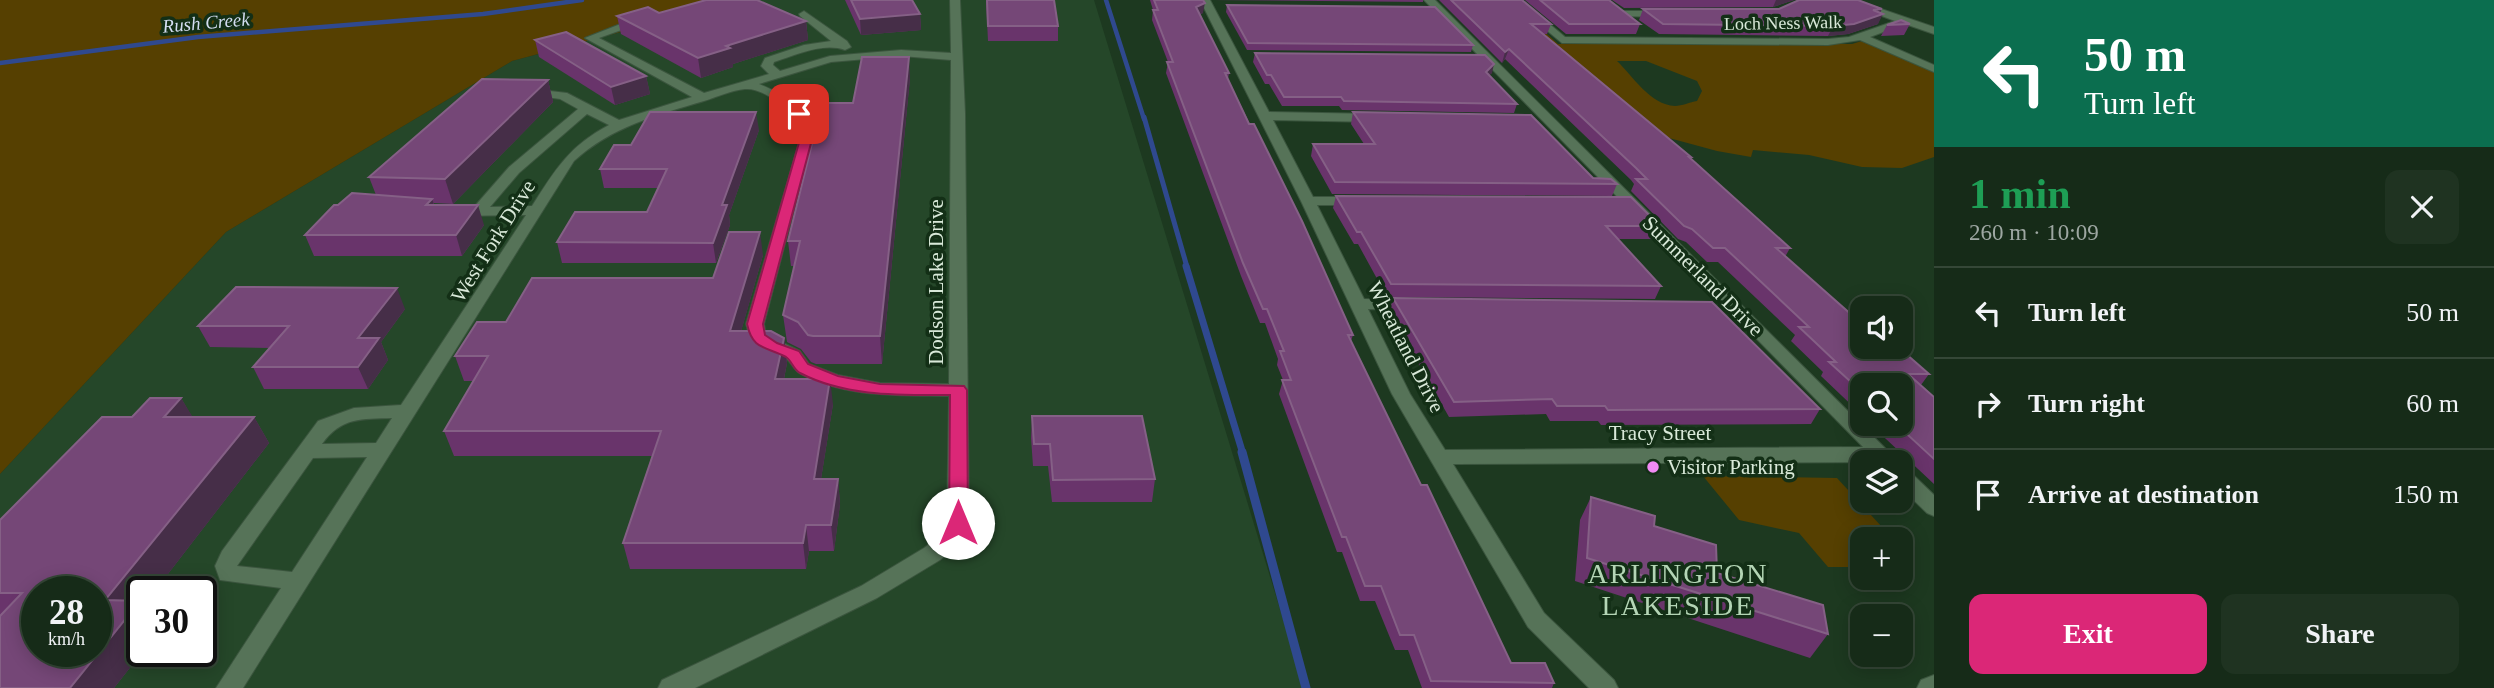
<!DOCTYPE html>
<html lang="en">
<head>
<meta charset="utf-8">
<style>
  :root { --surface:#162b18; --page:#1f3321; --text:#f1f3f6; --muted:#9ea7a2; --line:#354737; --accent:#db2777 }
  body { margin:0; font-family:"Times New Roman",serif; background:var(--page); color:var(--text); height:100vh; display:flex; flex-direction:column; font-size:26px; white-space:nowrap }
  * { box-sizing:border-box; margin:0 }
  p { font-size:23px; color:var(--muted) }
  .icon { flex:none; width:38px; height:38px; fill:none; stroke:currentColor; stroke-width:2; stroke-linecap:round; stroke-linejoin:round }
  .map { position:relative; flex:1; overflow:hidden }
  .side { display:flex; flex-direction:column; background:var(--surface); width:560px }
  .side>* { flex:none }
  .top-card { background:#0b6e4f; color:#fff; overflow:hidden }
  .fabs { position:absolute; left:1850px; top:296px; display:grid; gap:14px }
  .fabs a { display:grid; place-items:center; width:63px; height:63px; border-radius:14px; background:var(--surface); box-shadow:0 4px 18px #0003,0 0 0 2px var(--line); font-size:35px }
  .speed { position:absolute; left:21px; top:576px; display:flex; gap:14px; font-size:35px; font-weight:700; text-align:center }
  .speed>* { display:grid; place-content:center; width:91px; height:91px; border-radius:50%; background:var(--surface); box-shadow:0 4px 18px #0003,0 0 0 2px var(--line); line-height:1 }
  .speed small { font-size:18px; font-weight:400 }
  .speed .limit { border:4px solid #111; border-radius:10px; background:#fff; color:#111 }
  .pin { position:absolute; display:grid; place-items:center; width:60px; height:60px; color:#fff; margin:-30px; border-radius:14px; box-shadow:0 4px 10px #0006 }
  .me { position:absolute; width:77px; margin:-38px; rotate:0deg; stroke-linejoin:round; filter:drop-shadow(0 0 5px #0008) }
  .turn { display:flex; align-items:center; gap:24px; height:147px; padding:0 35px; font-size:32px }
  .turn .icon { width:91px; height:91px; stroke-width:2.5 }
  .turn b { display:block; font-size:49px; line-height:60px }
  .round { display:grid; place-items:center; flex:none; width:74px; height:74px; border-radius:14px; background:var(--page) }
  .summary { display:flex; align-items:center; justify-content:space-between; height:119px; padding:0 35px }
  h1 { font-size:42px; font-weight:800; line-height:52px; color:#1e9e55 }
  .action { display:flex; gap:14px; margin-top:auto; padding:14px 35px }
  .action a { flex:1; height:80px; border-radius:14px; background:var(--accent); color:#fff; font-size:28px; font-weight:800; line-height:80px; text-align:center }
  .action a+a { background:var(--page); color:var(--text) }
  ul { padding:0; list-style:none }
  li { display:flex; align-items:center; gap:21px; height:91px; padding:0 35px; border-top:2px solid var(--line) }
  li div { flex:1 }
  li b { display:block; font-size:26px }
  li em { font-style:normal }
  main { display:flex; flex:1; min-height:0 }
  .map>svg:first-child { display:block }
</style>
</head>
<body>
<main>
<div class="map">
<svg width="1934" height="688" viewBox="0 0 1934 688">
  <rect width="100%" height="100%" fill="#1d3920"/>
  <path fill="#254729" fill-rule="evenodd" d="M741 0H1094L1304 688H0V474L226 232 512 61ZM37 592H96V651H37ZM142 592H201V651H142Z"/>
  <g fill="#564001" fill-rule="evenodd">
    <path d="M0 0H741L512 61 226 232 0 474Z"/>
    <path d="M1509 0 1558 44H1852L1862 41 1934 72V157L1902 168 1862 167 1809 155 1753 150 1751 157 1717 151 1669 138 1654 143ZM1617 61H1646L1697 81 1702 91 1697 101C1690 102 1682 106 1675 106 1650 105 1632 75 1617 61Z"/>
    <path d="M1703 476 1837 478 1893 539H1862V567H1828L1799 533 1739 520Z"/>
  </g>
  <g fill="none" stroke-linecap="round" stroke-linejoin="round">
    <g stroke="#2f498f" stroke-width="4.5">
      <path d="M1106 0 1144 119"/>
      <path d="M0 63 198 37 483 14 582 0"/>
    </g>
    <path stroke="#2f498f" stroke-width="5" d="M1144 117 1187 267"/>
    <path stroke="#2f498f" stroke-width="7" d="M1186 266 1243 454"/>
    <path stroke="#2f498f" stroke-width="9" d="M1242 452 1306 688"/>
    <defs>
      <g id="minor">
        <path d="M950 0H960L965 113 969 523 960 544 940 560 877 598 695 688H658L662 680 861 586 924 548 943 533 947 523 949 396C901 395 843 398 799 373 793 369 791 361 785 358 765 347 752 349 746 324L802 132C795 114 765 87 745 89 732 90 717 97 704 101 657 115 611 127 574 161L243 688H216L281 588 220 580 215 566 222 551 318 421 354 408 401 405 526 215 456 216 449 212 456 208 474 207 509 167 578 109 560 99 525 94V88L567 93 619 120 692 97 585 38 623 23 628 26 627 28 599 38 704 93 769 74 761 66 765 58 804 45 831 41 800 16 799 14 804 11 847 41 851 47 845 50C823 42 796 55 774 62L773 65 780 71 830 56 901 50 951 53ZM901 56 951 60 949 384 880 383 838 375 809 364 800 351 766 335 764 324 814 132C805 106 783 94 759 84L831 62ZM587 114 609 125C569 146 555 170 532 206L490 207 519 173ZM392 418 376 443 322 444C341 417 362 419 392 418ZM367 457 292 572 237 566 313 458Z"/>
        <path d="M1200 0H1210L1269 112 1376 114 1382 118 1376 122 1273 120 1313 197H1358L1365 201 1358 205H1317L1364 299 1413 300 1421 305 1413 310 1368 309 1410 394 1445 450 1863 447 1424 0H1435L1899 462 1453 464 1544 613 1614 680 1618 688H1589L1528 627 1392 394 1301 201Z"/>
        <path d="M1510 0H1521L1565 37 1828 39 1849 37 1895 21 1840 0H1855L1934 27V34L1905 24 1870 37 1934 65V72L1860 40 1828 45 1562 43Z"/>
        <path d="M1621 11H1663L1668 14 1663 17 1617 16V12Z"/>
        <path d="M1900 467 1907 469 1934 495V516L1927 513 1900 487Z"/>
        <path d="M1934 675V688H1917L1921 680Z"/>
      </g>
    </defs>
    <use href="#minor" stroke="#3b553e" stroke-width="2"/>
    <use href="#minor" fill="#567358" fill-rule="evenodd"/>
  </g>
  <g fill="#69346b">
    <path d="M845 0H912L920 14 921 30 861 35Z"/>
    <path d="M980 0H1054L1058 26V41H988L986 0Z"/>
    <path d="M1150 0H1203V13L1200 14 1229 73 1228 79 1353 335 1351 341 1421 485 1511 663 1554 683 1552 688H1422L1408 650H1395L1375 601H1360L1342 552H1337L1279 394 1283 380 1277 365 1278 359 1265 323H1260L1241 276 1166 73 1168 62 1152 20 1153 10Z"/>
    <path d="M1213 0H1423V2Z"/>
    <path d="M1439 0H1522L1551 24 1547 34H1544L1691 157V159L1790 248 1785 257 1862 324 1929 374 1921 385 1934 397V484L1870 424H1900L1862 385V415L1821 376 1823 372 1791 341 1795 335 1718 262H1707L1686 242 1678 239 1631 191 1634 184 1631 180 1505 59 1502 63Z"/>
    <path d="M1525 0H1609L1640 24 1636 34H1566Z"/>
    <path d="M1612 0H1794L1773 7 1624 8Z"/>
    <path d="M1227 5 1473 45 1471 52 1247 50 1226 12Z"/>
    <path d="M1643 9H1882L1880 13 1878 24 1848 34 1828 36 1659 34 1639 20Z"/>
    <path d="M659 13 806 21 808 40 733 64V67L701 78 621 34 617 16Z"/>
    <path d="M1910 24 1904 35 1881 36 1887 25Z"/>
    <path d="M535 40 646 76 650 94 615 105 539 57Z"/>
    <path d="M1255 53 1492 73 1489 75 1517 104 1514 113 1342 110 1339 106H1282L1269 84H1265L1253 62Z"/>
    <path d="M910 78 882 364H816L811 362 801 349 787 342 783 315 794 266H791L788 241 853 103Z"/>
    <path d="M548 80 553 102 453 204 434 203V205L484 225 462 256H314L305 235 338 205 376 195 369 177Z"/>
    <path d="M1353 112 1593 178 1617 184 1612 196 1332 194 1311 156 1313 144H1364L1351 124Z"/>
    <path d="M759 130 729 215 730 225 716 263H562L557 242 647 212 658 188H604L600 169 631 145Z"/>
    <path d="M1336 196 1660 226 1654 239H1617L1661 286 1655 299 1387 297 1358 244H1354L1333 208Z"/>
    <path d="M763 255 741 331 784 338 787 363 784 379 833 404 821 479H838L840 504 834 551H809L806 569H630L623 543 652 456H454L444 431 473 381H464L455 356 506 322 713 278Z"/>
    <path d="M1393 298 1820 409 1811 424 1601 425 1598 421H1550L1546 414 1449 417 1389 312Z"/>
    <path d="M405 309 381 342 388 360 368 389H264L253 367 270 348 210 347 198 326Z"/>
    <path d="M181 398 192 417H254L269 443 154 592H142L143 651 114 688H0V520L132 417Z"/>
    <path d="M1032 416 1155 479 1152 502H1052L1048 466H1033L1031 438Z"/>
    <path d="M1591 497 1654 526 1717 573 1828 634 1810 658 1575 581 1580 520Z"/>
  </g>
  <g fill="#462e48">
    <path d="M1776 0H1794L1773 7Z"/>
    <path d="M1205 3 1203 13 1195 17 1196 7Z"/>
    <path d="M1882 9 1878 16 1883 14 1878 24 1848 34 1828 36 1833 26 1873 10Z"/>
    <path d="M920 14 921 30 861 35 860 19Z"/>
    <path d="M806 21 808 40 733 64V67L701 78 698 58 726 46Z"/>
    <path d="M1509 49 1505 59 1502 63 1505 52Z"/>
    <path d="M909 57 910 78 882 364 880 336Z"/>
    <path d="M1494 64 1492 73 1483 81 1486 72Z"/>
    <path d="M646 76 650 94 615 105 611 87Z"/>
    <path d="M548 80 553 102 453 204 445 179Z"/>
    <path d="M756 112 759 130 729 215 730 225 716 263 713 243 722 205Z"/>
    <path d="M432 199 439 218 426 205Z"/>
    <path d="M478 205 484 225 462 256 456 235Z"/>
    <path d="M760 232 763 255 734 356 730 331Z"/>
    <path d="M397 288 405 309 381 342 388 360 368 389 358 367V338Z"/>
    <path d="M784 338 787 363 779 404 775 379Z"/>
    <path d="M830 379 833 404 817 504 814 479Z"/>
    <path d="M181 398 197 424 164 417Z"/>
    <path d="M254 417 269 443 154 592H142L143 651 114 688H70L105 600Z"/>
    <path d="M838 479 840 504 834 551 831 525Z"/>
    <path d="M806 525 809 551 806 569 803 543Z"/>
  </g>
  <g fill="#754777" stroke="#856086" stroke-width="2" fill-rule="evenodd">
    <path d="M706 0H757L806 21 726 46 730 48 698 58 617 16 648 7 659 13Z"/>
    <path d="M851 0H912L920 14 860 19Z"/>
    <path d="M987 0H1054L1058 26H988Z"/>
    <path d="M1154 0H1203L1205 3 1196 7 1229 73H1225L1249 124H1254L1302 221 1353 335H1348L1421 485H1427L1511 663H1545L1554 683 1431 681 1414 635H1400L1381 586H1365L1346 537H1342L1282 380H1291L1280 351H1284L1267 309H1263L1243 263 1167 62H1173L1153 10H1158Z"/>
    <path d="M1451 0H1522L1551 24H1531L1691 157H1689L1790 248H1776L1862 324V346H1897L1929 374H1908L1934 397V459L1896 424H1900V385H1862V392L1829 362H1836L1799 327H1809L1725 248H1713L1692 229 1684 226 1636 179H1647L1636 168 1509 49 1505 52Z"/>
    <path d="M1540 0H1609L1640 24H1569Z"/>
    <path d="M1799 0H1858L1882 9 1873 10 1883 14 1854 24 1833 26 1663 24 1643 9H1779Z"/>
    <path d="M1227 5 1435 7 1473 45 1248 43Z"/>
    <path d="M1901 20 1910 24 1887 25Z"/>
    <path d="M566 32 646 76 611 87 535 40Z"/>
    <path d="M1255 53 1485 55 1494 64 1486 72 1517 104 1344 101 1341 97H1284L1271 75H1267Z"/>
    <path d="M862 57H909L880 336H813L808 335 798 322 783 315 800 241H788L822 103H853Z"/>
    <path d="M482 79 548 80 445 179 369 177Z"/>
    <path d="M650 112H756L722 205H727L713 243 557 242 575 212H647L667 169H600L614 145H631Z"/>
    <path d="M1353 112 1531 115 1593 178 1611 179 1617 184 1335 182 1313 144H1375Z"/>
    <path d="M352 193 432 199 426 205H478L456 235H305L334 205H338Z"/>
    <path d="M1336 196 1631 197 1660 226H1606L1661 286 1391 284 1361 232H1357Z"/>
    <path d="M729 232H760L730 331H771L784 338 775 379H830L814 479H838L831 525H806L803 543H623L661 431H444L488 356H455L477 322H506L532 278H713Z"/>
    <path d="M236 287 397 288 358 338H379L358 367H253L289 326H198Z"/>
    <path d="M1393 298 1712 302 1820 409 1608 410 1605 406H1557L1552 399 1454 402Z"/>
    <path d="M150 398H181L164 417H254L105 600 140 601 70 688H0V616L22 593H0V520L102 417H132ZM37 592H96V651H37Z"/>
    <path d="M1032 416H1142L1155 479 1053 480 1050 444H1034Z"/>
    <path d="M1591 497 1655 516 1654 526 1716 545 1717 573 1823 605 1828 634 1587 558Z"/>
  </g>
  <path fill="#db2777" stroke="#8e194d" stroke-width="2" d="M795 112H803L812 123 814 132 763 324 765 335 777 343 799 351 808 364 838 376 880 384 964 386 967 390 968 523 965 528H951L949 523 950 395C900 395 846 397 800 373 793 369 792 361 786 357 766 346 753 351 747 324L802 132 794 114Z"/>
  <circle fill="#f18af4" stroke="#132f16" stroke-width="2.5" cx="1653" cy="467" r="7"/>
  <g text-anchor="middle" stroke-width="7" stroke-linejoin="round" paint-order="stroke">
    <g font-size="18" fill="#d9e9d9" stroke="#132f16">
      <text transform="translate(1783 23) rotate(-1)" y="6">Loch Ness Walk</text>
    </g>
    <g font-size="19" font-style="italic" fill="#d3ddf1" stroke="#132f16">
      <text transform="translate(206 22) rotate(-5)" y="7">Rush Creek</text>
    </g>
    <g font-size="21" fill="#d9e9d9" stroke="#132f16">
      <text transform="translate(493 241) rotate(-58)" y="7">West Fork Drive</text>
      <text transform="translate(1703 276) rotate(45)" y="7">Summerland Drive</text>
      <text transform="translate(936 282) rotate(-90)" y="7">Dodson Lake Drive</text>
      <text transform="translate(1406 347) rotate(63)" y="7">Wheatland Drive</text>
      <text x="1660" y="440">Tracy Street</text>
    </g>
    <g font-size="21" fill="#d9e9d9" stroke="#132f16" text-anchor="start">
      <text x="1667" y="474">Visitor Parking</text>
    </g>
    <g font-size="28" letter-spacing="2" fill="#b4d5b5" stroke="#132f16">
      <text x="1678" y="583">ARLINGTON<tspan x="1678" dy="32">LAKESIDE</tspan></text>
    </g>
  </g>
</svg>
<div class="fabs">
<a><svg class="icon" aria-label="sound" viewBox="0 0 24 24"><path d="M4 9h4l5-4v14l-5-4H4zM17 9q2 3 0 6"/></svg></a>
<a><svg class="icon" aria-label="search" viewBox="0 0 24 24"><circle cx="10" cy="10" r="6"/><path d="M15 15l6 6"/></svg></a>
<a><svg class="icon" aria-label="layers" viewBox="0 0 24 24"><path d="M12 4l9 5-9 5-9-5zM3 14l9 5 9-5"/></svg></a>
<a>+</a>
<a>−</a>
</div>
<div class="speed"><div>28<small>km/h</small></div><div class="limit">30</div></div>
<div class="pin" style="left:799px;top:114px;background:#d93025"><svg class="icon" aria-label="arrive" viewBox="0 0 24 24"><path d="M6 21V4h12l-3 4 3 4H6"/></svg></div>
<svg class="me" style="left:958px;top:523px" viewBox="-20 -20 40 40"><circle r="19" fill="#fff"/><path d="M0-13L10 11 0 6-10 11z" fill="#db2777"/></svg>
</div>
<section class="side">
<div class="top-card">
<div class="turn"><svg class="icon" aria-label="left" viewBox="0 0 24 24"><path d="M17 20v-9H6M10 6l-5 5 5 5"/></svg><div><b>50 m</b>Turn left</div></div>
</div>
<div class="summary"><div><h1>1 min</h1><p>260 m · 10:09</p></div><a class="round"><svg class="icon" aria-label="close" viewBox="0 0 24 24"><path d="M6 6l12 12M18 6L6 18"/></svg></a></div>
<ul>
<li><svg class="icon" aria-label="left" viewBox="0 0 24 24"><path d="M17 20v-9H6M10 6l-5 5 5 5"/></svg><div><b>Turn left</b></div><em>50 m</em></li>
<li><svg class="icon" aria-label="right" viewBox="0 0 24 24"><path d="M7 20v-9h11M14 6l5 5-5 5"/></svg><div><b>Turn right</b></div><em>60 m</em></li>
<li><svg class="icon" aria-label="arrive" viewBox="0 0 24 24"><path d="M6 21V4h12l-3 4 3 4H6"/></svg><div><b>Arrive at destination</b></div><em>150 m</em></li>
</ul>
<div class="action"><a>Exit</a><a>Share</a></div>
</section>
</main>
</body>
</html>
